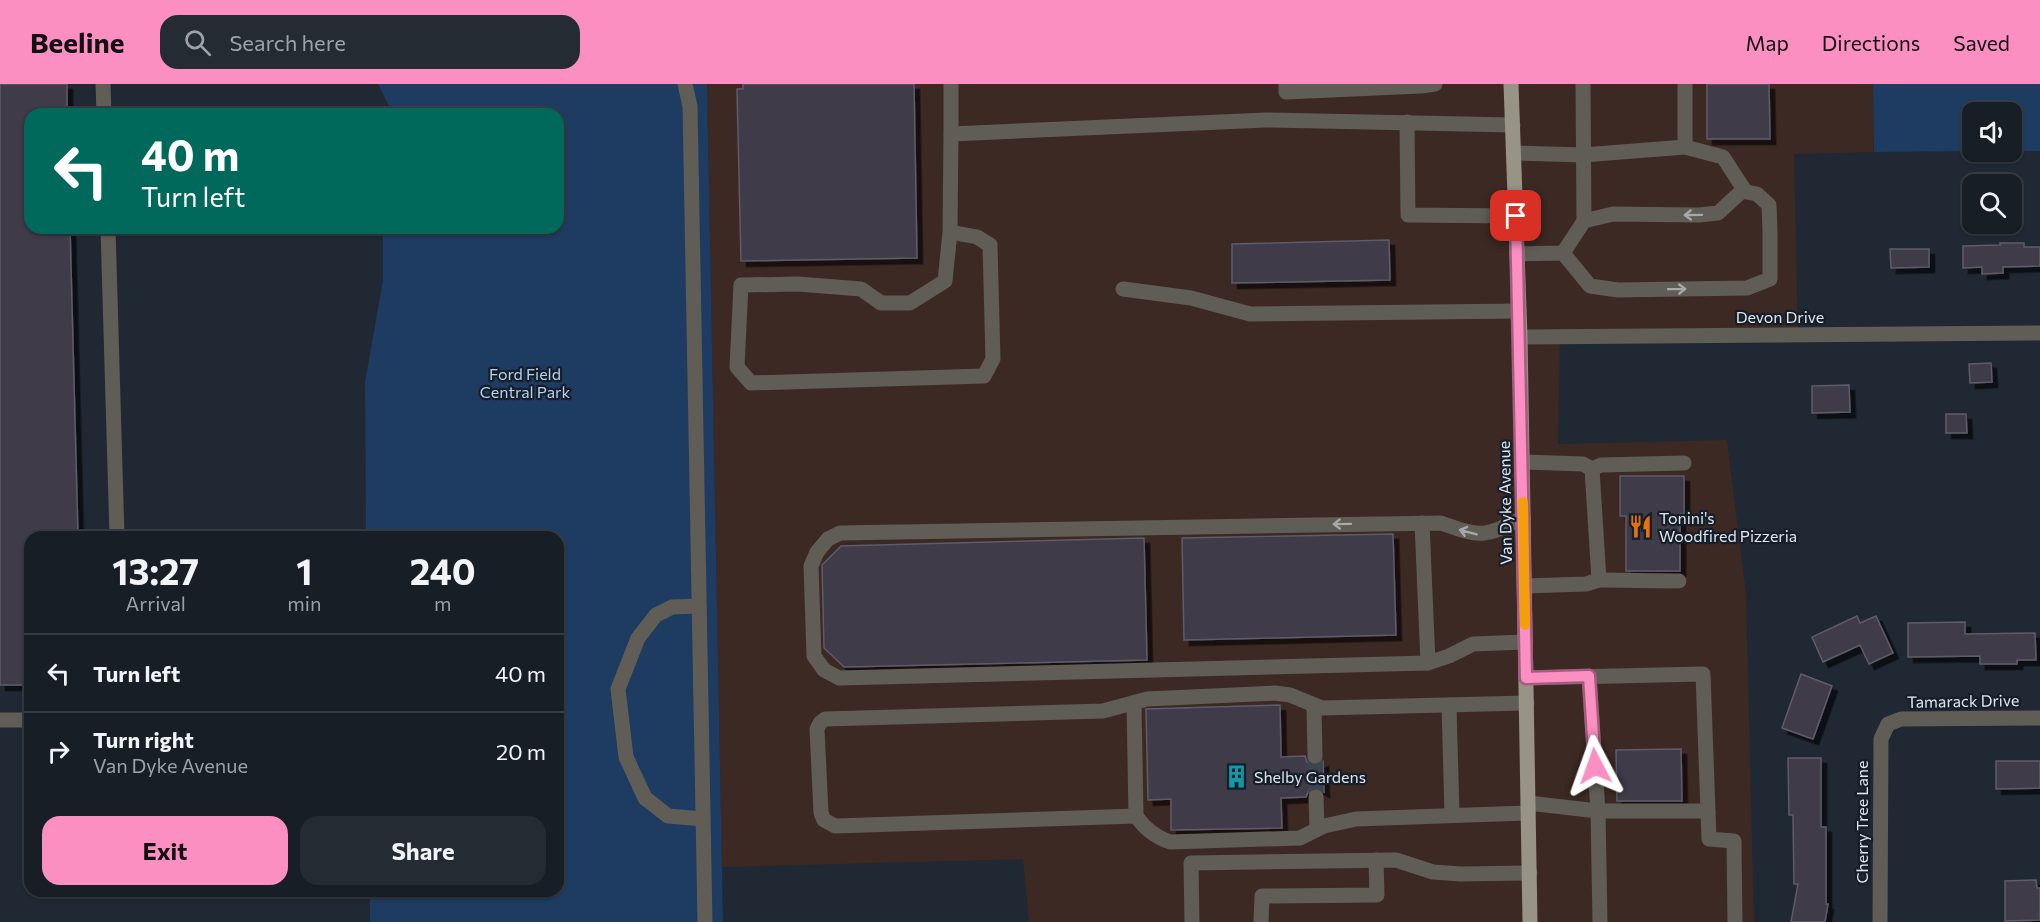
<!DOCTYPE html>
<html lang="en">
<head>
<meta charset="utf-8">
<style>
  :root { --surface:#171e26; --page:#242b32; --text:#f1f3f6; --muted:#9ea2a7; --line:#363c43; --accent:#fc8fc2 }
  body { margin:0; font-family:Commissioner,sans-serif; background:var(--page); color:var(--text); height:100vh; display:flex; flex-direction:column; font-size:22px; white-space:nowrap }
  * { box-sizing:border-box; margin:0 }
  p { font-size:20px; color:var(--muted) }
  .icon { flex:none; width:33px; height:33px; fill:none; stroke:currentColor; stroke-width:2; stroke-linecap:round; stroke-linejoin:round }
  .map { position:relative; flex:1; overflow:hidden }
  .drawer { position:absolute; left:24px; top:447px; width:540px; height:366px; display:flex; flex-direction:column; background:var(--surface); border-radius:18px; box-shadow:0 2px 4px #0004,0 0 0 2px var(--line) }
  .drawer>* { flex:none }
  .guide { position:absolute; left:24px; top:24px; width:540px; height:126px; border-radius:18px; box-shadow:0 2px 4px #0004,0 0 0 2px var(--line); background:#00695c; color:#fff; overflow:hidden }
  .tools { position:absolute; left:1962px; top:18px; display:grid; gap:12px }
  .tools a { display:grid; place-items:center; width:60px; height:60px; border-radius:12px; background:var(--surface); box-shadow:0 2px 4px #0004,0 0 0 2px var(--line); font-size:30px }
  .pin { position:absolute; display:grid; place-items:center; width:51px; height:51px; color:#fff; margin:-26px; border-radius:12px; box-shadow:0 3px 9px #0006 }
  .me { position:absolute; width:66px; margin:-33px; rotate:356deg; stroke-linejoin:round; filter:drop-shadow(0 0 4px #0008) }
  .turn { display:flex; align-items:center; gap:21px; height:126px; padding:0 18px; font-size:27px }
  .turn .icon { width:78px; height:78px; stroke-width:2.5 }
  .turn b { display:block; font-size:42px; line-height:51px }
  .eta { display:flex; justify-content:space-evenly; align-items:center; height:102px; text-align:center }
  .eta b { font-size:36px; font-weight:700; line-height:42px }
  .button { display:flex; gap:12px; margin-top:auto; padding:12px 18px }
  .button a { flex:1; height:69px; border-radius:18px; background:var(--accent); color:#111; font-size:24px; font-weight:700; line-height:69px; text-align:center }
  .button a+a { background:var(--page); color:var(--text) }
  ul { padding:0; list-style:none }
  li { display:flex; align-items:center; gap:18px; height:78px; padding:0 18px; border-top:2px solid var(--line) }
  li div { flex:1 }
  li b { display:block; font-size:22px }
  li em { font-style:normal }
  header { display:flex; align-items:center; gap:36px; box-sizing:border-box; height:84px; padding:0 30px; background:var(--accent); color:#111 }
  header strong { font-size:28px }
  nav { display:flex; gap:33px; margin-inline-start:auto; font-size:21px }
  .search { width:420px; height:54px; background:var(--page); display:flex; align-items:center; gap:15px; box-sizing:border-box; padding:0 21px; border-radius:18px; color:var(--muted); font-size:22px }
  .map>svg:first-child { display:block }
</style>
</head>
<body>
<header>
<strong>Beeline</strong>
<div class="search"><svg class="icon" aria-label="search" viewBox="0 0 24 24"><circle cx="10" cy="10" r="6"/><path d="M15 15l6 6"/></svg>Search here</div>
<nav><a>Map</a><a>Directions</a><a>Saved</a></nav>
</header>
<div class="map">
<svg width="2040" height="838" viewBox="0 0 2040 838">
  <defs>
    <filter id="shadow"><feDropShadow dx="5.5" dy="5.5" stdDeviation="0" flood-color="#0009"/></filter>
  </defs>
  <rect width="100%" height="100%" fill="#1f2833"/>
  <path fill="#3c2923" d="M707 0H1873L1874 68 1794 70 1798 251 1560 253 1558 360 1727 356 1746 509 1754 838H1029L1023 775 722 783Z"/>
  <g fill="#1e3b61">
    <path d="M378 0H707L723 838H370V807H558V453H366L365 298 383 196V144H558V30H393Z"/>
    <path d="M1873 0H2040V67H2012V28H1972V67L1874 68Z"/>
  </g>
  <g fill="#3f3a48" stroke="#5f5b69" stroke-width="1.5" filter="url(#shadow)">
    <path d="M0 0H67V30H30V144H70L78 453H30V601H0Z"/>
    <path d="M743 0H914L917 174 741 177 737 5H743Z"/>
    <path d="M1707 0H1769L1770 55H1707Z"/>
    <path d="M1389 156 1390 196 1232 199V160Z"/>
    <path d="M2000 159H2024V163H2040V182L2003 183V189L1982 190V183L1963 184V162L2000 161Z"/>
    <path d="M1890 165H1929V183L1891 184Z"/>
    <path d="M1991 279 1992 298 1970 299 1969 280Z"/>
    <path d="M1849 301 1850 328 1812 329V302Z"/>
    <path d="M1946 330H1966L1967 349H1946Z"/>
    <path d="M1620 392H1684V430H1680V487H1626V432H1620Z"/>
    <path d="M1393 450 1396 551 1184 556 1182 454Z"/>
    <path d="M1144 454 1147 576 844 583 824 564 822 481 841 462Z"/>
    <path d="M1857 532 1860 539 1876 532 1893 569 1869 580 1860 561 1823 578 1812 553Z"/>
    <path d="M1965 538V550L2035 549 2036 576H2017V580H1980V572L1908 573V539Z"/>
    <path d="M1801 590 1832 602 1813 655 1782 644Z"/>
    <path d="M1280 621 1281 673 1305 672 1307 678 1315 682 1323 677 1324 708 1315 703 1308 708 1306 713 1281 714 1282 744 1171 746V715L1148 716 1146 625Z"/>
    <path d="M1681 665 1682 717H1617L1616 666Z"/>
    <path d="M1788 674H1821V743H1826V820H1828L1825 838H1791L1798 800H1794L1793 731H1789Z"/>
    <path d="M1996 677H2040V704L1996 705Z"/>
    <path d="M2036 796 2037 804H2040V836L2005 837V797Z"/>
  </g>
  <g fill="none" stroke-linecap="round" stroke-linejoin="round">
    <path stroke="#3c444f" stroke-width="15" stroke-dasharray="15 8" stroke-linecap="butt" d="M1315 672 1316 713"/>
    <g stroke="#5f5d56" stroke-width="15">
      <path d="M103 0 104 30"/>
      <path d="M685 0 690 22 705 838"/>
      <path d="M951 0V50L1266 36 1513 41"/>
      <path d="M1286 0V8L1421 2 1435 0"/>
      <path d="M1583 0 1584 137"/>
      <path d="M1685 0V63L1723 73 1745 107"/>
      <path d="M1407 38 1408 131 1516 132"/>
      <path d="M1514 69 1583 71 1685 63"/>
      <path d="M108 144 117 453"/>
      <path d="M950 148 945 197 910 219H881L861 205 798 200 741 201 737 283 751 299 984 292 993 275 990 161 977 153 950 148 951 50"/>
      <path d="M1517 170 1563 169 1590 202 1618 206 1747 204 1770 195V147L1769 121 1757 110 1742 107 1718 129 1699 131 1613 130 1584 137 1563 169"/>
      <path d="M1123 205 1191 214 1250 230 1519 227"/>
      <path d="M1520 253 2040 249"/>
      <path d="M1522 378 1583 380 1592 385 1599 496 1586 500 1524 502"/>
      <path d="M1592 385 1601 381 1684 379"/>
      <path d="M1523 434C1483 453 1483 454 1441 439L840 449 828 455 817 468 811 482 814 572 824 586 839 594 1428 579 1449 572 1473 560 1525 558"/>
      <path d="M1422 439 1428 579"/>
      <path d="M1599 496 1679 497"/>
      <path d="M699 522 672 523 656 531 638 554 618 605 626 673 645 714 668 732 703 735"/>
      <path d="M1589 592 1598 727H1708"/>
      <path d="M1526 594 1703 590 1709 755 1734 757 1735 838"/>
      <path d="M1134 619 1136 732"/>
      <path d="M1527 619 1322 624 1290 611 1275 609 1147 615 1103 627 825 635 820 639 817 645 821 729 824 736 835 742 1136 732C1145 745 1155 753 1170 758L1300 754 1324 742 1356 735 1528 729"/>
      <path d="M1314 621 1315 672"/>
      <path d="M1449 621 1452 731"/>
      <path d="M0 636H30"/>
      <path d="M1316 713 1317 745"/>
      <path d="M1528 719 1598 727 1600 838"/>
      <path d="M1192 838 1191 779 1396 776 1433 788 1461 790 1530 789"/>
      <path d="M1261 838 1262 812 1377 811 1376 776"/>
      <path d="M1880 838 1881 655 1888 640 1901 635 2040 634"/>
    </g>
    <path stroke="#979385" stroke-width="15" d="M1511 0 1520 253 1530 838"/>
  </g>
  <defs><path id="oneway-shaft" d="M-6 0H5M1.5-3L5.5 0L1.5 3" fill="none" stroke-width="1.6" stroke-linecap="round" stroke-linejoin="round" transform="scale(1.5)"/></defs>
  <g stroke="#a6a8aa">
    <use href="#oneway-shaft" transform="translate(1693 131) rotate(179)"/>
    <use href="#oneway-shaft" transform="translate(1677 205) rotate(-1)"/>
    <use href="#oneway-shaft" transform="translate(1342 440) rotate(179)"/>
    <use href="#oneway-shaft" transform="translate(1468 448) rotate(-165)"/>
  </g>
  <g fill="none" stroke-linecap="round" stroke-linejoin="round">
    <defs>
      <path id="route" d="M1516 132 1526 594 1589 592 1595 682"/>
    </defs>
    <use href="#route" stroke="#a45d7e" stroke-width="15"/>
    <use href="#route" stroke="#fc8fc2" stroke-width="10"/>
    <path stroke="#f59e0b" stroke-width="10" d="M1523 418 1525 541"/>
  </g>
  <defs>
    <symbol id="restaurant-bare" viewBox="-9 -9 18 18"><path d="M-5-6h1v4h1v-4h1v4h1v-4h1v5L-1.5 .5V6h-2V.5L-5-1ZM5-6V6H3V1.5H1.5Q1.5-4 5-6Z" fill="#e8710a" stroke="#161e29" stroke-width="2.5" paint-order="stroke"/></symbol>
    <symbol id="building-bare" viewBox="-9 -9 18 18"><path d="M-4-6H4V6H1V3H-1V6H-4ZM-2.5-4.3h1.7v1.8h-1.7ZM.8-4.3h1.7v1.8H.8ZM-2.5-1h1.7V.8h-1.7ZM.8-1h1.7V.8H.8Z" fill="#0f9aa8" stroke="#161e29" stroke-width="2.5" paint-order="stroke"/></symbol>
  </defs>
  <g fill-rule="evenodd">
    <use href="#restaurant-bare" x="1624" y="426" width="33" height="33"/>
    <use href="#building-bare" x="1220" y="676" width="33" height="33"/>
  </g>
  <g text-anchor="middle" stroke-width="4.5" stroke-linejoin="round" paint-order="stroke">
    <g font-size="16" fill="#e0e6ee" stroke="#161e29">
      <text x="1780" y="239">Devon Drive</text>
      <text transform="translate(1505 419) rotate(-91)" y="6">Van Dyke Avenue</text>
      <text transform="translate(1963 617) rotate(-1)" y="6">Tamarack Drive</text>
      <text transform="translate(1862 738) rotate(-90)" y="6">Cherry Tree Lane</text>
    </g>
    <g font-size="16" fill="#b8d1f2" stroke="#161e29">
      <text x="525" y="296">Ford Field<tspan x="525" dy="18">Central Park</tspan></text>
    </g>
    <g font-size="16" fill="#e0e6ee" stroke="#161e29" text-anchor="start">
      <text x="1659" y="440">Tonini's<tspan x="1659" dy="18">Woodfired Pizzeria</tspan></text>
      <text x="1254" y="699">Shelby Gardens</text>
    </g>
  </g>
</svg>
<div class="tools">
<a><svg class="icon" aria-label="sound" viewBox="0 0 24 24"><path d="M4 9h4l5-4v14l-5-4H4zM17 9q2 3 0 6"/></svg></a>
<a><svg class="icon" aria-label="search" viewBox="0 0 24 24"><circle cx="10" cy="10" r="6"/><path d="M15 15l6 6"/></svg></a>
</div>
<div class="pin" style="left:1516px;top:132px;background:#d93025"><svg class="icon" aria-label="arrive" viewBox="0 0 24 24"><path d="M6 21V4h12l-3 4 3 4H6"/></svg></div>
<svg class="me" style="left:1595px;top:682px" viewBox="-20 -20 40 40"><path d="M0-17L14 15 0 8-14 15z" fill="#fc8fc2" stroke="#fff" stroke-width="4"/></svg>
<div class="guide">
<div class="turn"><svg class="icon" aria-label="left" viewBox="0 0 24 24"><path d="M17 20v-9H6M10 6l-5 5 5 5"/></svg><div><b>40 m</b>Turn left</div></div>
</div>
<section class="drawer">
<div class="eta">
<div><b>13:27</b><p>Arrival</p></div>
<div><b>1</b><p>min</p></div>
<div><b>240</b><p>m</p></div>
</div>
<ul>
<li><svg class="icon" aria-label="left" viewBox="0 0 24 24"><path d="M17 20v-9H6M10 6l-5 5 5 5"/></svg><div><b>Turn left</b></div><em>40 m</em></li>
<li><svg class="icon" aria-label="right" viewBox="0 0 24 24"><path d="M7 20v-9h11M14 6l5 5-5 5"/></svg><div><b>Turn right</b><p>Van Dyke Avenue</p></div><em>20 m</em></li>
</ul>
<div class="button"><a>Exit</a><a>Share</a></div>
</section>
</div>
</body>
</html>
